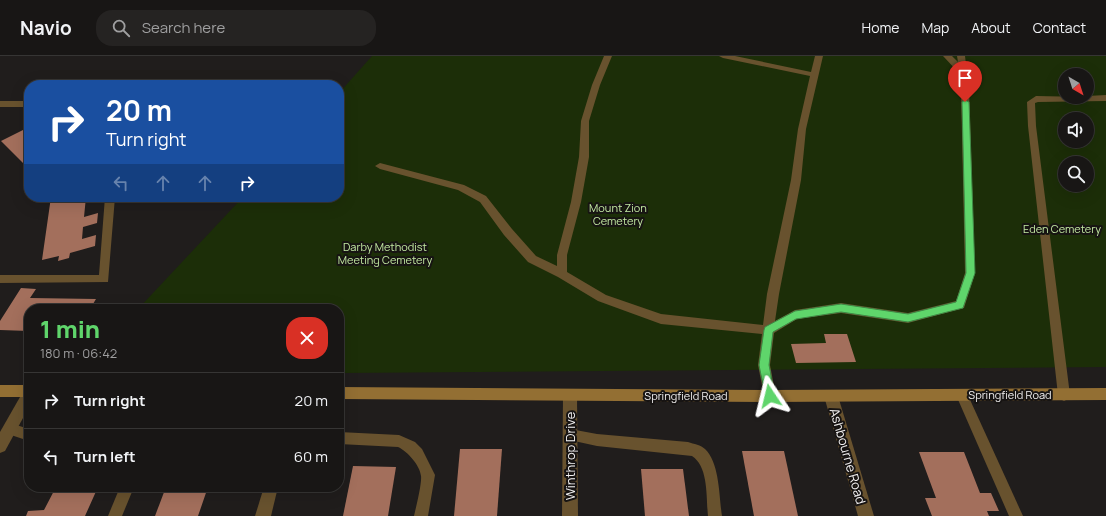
<!DOCTYPE html>
<html lang="en">
<head>
<meta charset="utf-8">
<style>
  :root { --surface:#181615; --page:#252322; --text:#f1f3f6; --muted:#9f9fa0; --line:#363534; --accent:#5fd56b }
  body { margin:0; font-family:Manrope,sans-serif; background:var(--page); color:var(--text); height:100vh; display:flex; flex-direction:column; font-size:15px; white-space:nowrap }
  * { box-sizing:border-box; margin:0 }
  p { font-size:13px; color:var(--muted) }
  .icon { flex:none; width:22px; height:22px; fill:none; stroke:currentColor; stroke-width:2; stroke-linecap:round; stroke-linejoin:round }
  .map { position:relative; flex:1; overflow:hidden }
  .sheet { position:absolute; left:24px; top:248px; width:320px; height:188px; display:flex; flex-direction:column; background:var(--surface); border-radius:16px; box-shadow:0 4px 16px #0002,0 0 0 1px var(--line) }
  .sheet>* { flex:none }
  .hud { position:absolute; left:24px; top:24px; width:320px; height:122px; border-radius:16px; box-shadow:0 4px 16px #0002,0 0 0 1px var(--line); background:#1a4fa0; color:#fff; overflow:hidden }
  .needle { width:26px; rotate:141deg }
  .tools { position:absolute; left:1058px; top:12px; display:grid; gap:8px }
  .tools a { display:grid; place-items:center; width:36px; height:36px; border-radius:50%; background:var(--surface); box-shadow:0 4px 16px #0002,0 0 0 1px var(--line); font-size:20px }
  .pin { position:absolute; display:grid; place-items:center; width:34px; height:34px; color:#fff; margin:-41px -17px; border-radius:50% 50% 50% 0; rotate:-45deg; box-shadow:0 0 4px #0007 }
  .pin .icon { rotate:45deg }
  .me { position:absolute; width:44px; margin:-22px; rotate:350deg; stroke-linejoin:round; filter:drop-shadow(0 0 3px #0008) }
  .turn { display:flex; align-items:center; gap:14px; height:84px; padding:0 16px; font-size:18px }
  .turn .icon { width:52px; height:52px; stroke-width:2.5 }
  .turn b { display:block; font-size:28px; line-height:34px }
  .lanes { display:flex; align-items:center; height:38px; padding:0 16px; background:#0003; justify-content:center; gap:20px; direction:ltr }
  .lanes .off { opacity:.35 }
  .round { display:grid; place-items:center; flex:none; width:42px; height:42px; border-radius:16px; background:var(--page) }
  .head { display:flex; align-items:center; justify-content:space-between; height:68px; padding:0 16px }
  h1 { font-size:24px; font-weight:800; line-height:30px; color:var(--accent) }
  ul { padding:0; list-style:none }
  li { display:flex; align-items:center; gap:12px; height:56px; padding:0 16px; border-top:1px solid var(--line) }
  li div { flex:1 }
  li b { display:block; font-size:15px }
  li em { font-style:normal }
  header { display:flex; align-items:center; gap:24px; box-sizing:border-box; height:56px; padding:0 20px; background:var(--surface); border-bottom:1px solid var(--line) }
  header strong { font-size:19px }
  nav { display:flex; gap:22px; margin-inline-start:auto; font-size:14px }
  .search { width:280px; height:36px; background:var(--page); display:flex; align-items:center; gap:10px; box-sizing:border-box; padding:0 14px; border-radius:16px; color:var(--muted); font-size:15px }
  .map>svg:first-child { display:block }
</style>
</head>
<body>
<header>
<strong>Navio</strong>
<div class="search"><svg class="icon" aria-label="search" viewBox="0 0 24 24"><circle cx="10" cy="10" r="6"/><path d="M15 15l6 6"/></svg>Search here</div>
<nav><a>Home</a><a>Map</a><a>About</a><a>Contact</a></nav>
</header>
<div class="map">
<svg width="1106" height="460" viewBox="0 0 1106 460">
  <rect width="100%" height="100%" fill="#201d1c"/>
  <path fill="#1c2e08" fill-rule="evenodd" d="M372 0H1106V311L339 317V253H138L243 141H339V37ZM1065 19H1087V41H1065ZM1065 63H1087V85H1065ZM1065 107H1087V129H1065Z"/>
  <g fill="#a36f5c">
    <path d="M29 71V113L1 85Z"/>
    <path d="M51 141H86L84 161 98 157 97 167 83 171 82 183 96 179 95 190 70 197 69 202 58 205 59 200 42 204Z"/>
    <path d="M21 232 36 233 30 242 96 243 90 253H29V275L0 274V265Z"/>
    <path d="M824 278H847L856 306 796 307 791 288 826 287Z"/>
    <path d="M460 393H502L497 460H454Z"/>
    <path d="M742 395H784L798 460H754Z"/>
    <path d="M919 396H964L980 437H991L999 455H987L989 460H932L925 442H936Z"/>
    <path d="M353 410 396 411 388 460H343Z"/>
    <path d="M641 413H683L689 460H645Z"/>
    <path d="M56 431H98L85 460H26L28 455 44 454Z"/>
    <path d="M166 431H208L198 460H155Z"/>
  </g>
  <g fill="none" stroke-linecap="round" stroke-linejoin="round">
    <g fill="#68522e" fill-rule="evenodd">
      <path d="M604 0H612L600 29 589 65V101L581 146 567 199V216L606 239 661 258 763 269 767 238 791 124 798 73 810 20 723 2 719 0H735L811 16 815 0H823L806 73 801 124 779 238 775 265 795 254 841 247 908 257 956 245 965 217 961 33 959 17 943 0H952L958 6 957 0H965L969 33 975 217 964 252 908 267 841 257 797 263 774 277 770 309 776 340 774 344 770 346 766 344 764 340 758 309 762 278 661 268 598 245 558 221 528 206 504 179 480 146 458 134 380 113 375 110 380 107 464 129 486 140 512 173 536 200 557 210V199L571 146 579 101 581 65 592 29Z"/>
      <path d="M1106 39V45L1038 46 1035 47 1036 70 1070 339 1068 343 1064 345 1060 343 1058 339 1028 70 1027 46 1036 40 1087 41V40Z"/>
      <rect x="0" y="45" width="29" height="6"/>
      <path d="M105 141H115L108 226 0 227V219H99Z"/>
      <path d="M962 333 966 335 1023 460H1009L956 339 958 335Z"/>
      <path d="M10 367 29 373V385L5 377 4 373 5 369Z"/>
      <path d="M570 373 597 378 688 386C694 388 701 389 705 393 720 407 719 442 722 460H708C706 442 709 411 692 400L597 390 565 383 564 379 565 375Z"/>
      <path d="M339 376 399 379 415 386 422 393 435 419 428 460H414C416 451 422 427 421 420 420 409 407 395 398 391L339 388Z"/>
      <path d="M120 431H134L122 460H108Z"/>
    </g>
    <g fill="#68522e" fill-rule="evenodd">
      <path d="M29 332V351L5 395 0 397V376L24 334Z"/>
      <path d="M570 334 575 336 577 340 578 460H562L563 340 565 336Z"/>
      <path d="M831 334 836 336 838 340 874 460H858L824 340 826 336Z"/>
      <path d="M264 431H278L271 460H255Z"/>
    </g>
    <g fill="#936f33" fill-rule="evenodd">
      <rect x="0" y="329" width="29" height="12"/>
      <path d="M339 331 770 334 1106 332V344L770 346 339 343Z"/>
    </g>
  </g>
  <path fill="#5fd56b" stroke="#3e8a46" d="M965 44 969 46 975 217 963 252 908 266 841 256 796 263 773 276 769 309 775 340 773 344 770 345 766 344 759 309 764 274 765 271 795 255 841 248 908 258 956 246 966 217 962 46Z"/>
  <g text-anchor="middle" stroke-width="4" stroke-linejoin="round" paint-order="stroke">
    <g font-size="11" fill="#c3e9a2" stroke="#171413">
      <text x="618" y="156">Mount Zion<tspan x="618" dy="13">Cemetery</tspan></text>
      <text x="1062" y="177">Eden Cemetery</text>
      <text x="385" y="195">Darby Methodist<tspan x="385" dy="13">Meeting Cemetery</tspan></text>
    </g>
    <g font-size="11" fill="#f3f1f1" stroke="#171413">
      <text x="1010" y="343">Springfield Road</text>
      <text x="686" y="344">Springfield Road</text>
    </g>
    <g font-size="13" fill="#f3f1f1" stroke="#171413">
      <text transform="translate(570 400) rotate(-90)" y="5">Winthrop Drive</text>
      <text transform="translate(848 400) rotate(74)" y="5">Ashbourne Road</text>
    </g>
  </g>
</svg>
<div class="tools">
<a><svg class="needle" viewBox="-14 -14 28 28"><path d="M0-13l5 13h-10z" fill="#e53935"/><path d="M0 13l5-13h-10z" fill="#9f9fa0"/></svg></a>
<a><svg class="icon" aria-label="sound" viewBox="0 0 24 24"><path d="M4 9h4l5-4v14l-5-4H4zM17 9q2 3 0 6"/></svg></a>
<a><svg class="icon" aria-label="search" viewBox="0 0 24 24"><circle cx="10" cy="10" r="6"/><path d="M15 15l6 6"/></svg></a>
</div>
<div class="pin" style="left:965px;top:46px;background:#d93025"><svg class="icon" aria-label="arrive" viewBox="0 0 24 24"><path d="M6 21V4h12l-3 4 3 4H6"/></svg></div>
<svg class="me" style="left:770px;top:340px" viewBox="-20 -20 40 40"><path d="M0-17L14 15 0 8-14 15z" fill="#5fd56b" stroke="#fff" stroke-width="4"/></svg>
<div class="hud">
<div class="turn"><svg class="icon" aria-label="right" viewBox="0 0 24 24"><path d="M7 20v-9h11M14 6l5 5-5 5"/></svg><div><b>20 m</b>Turn right</div></div>
<div class="lanes"><svg class="icon off" aria-label="left" viewBox="0 0 24 24"><path d="M17 20v-9H6M10 6l-5 5 5 5"/></svg><svg class="icon off" aria-label="ahead" viewBox="0 0 24 24"><path d="M12 20V5M6 11l6-6 6 6"/></svg><svg class="icon off" aria-label="ahead" viewBox="0 0 24 24"><path d="M12 20V5M6 11l6-6 6 6"/></svg><svg class="icon" aria-label="right" viewBox="0 0 24 24"><path d="M7 20v-9h11M14 6l5 5-5 5"/></svg></div>
</div>
<section class="sheet">
<div class="head"><div><h1>1 min</h1><p>180 m · 06:42</p></div><a class="round" style="background:#d93025;color:#fff"><svg class="icon" aria-label="close" viewBox="0 0 24 24"><path d="M6 6l12 12M18 6L6 18"/></svg></a></div>
<ul>
<li><svg class="icon" aria-label="right" viewBox="0 0 24 24"><path d="M7 20v-9h11M14 6l5 5-5 5"/></svg><div><b>Turn right</b></div><em>20 m</em></li>
<li><svg class="icon" aria-label="left" viewBox="0 0 24 24"><path d="M17 20v-9H6M10 6l-5 5 5 5"/></svg><div><b>Turn left</b></div><em>60 m</em></li>
</ul>
</section>
</div>
</body>
</html>
